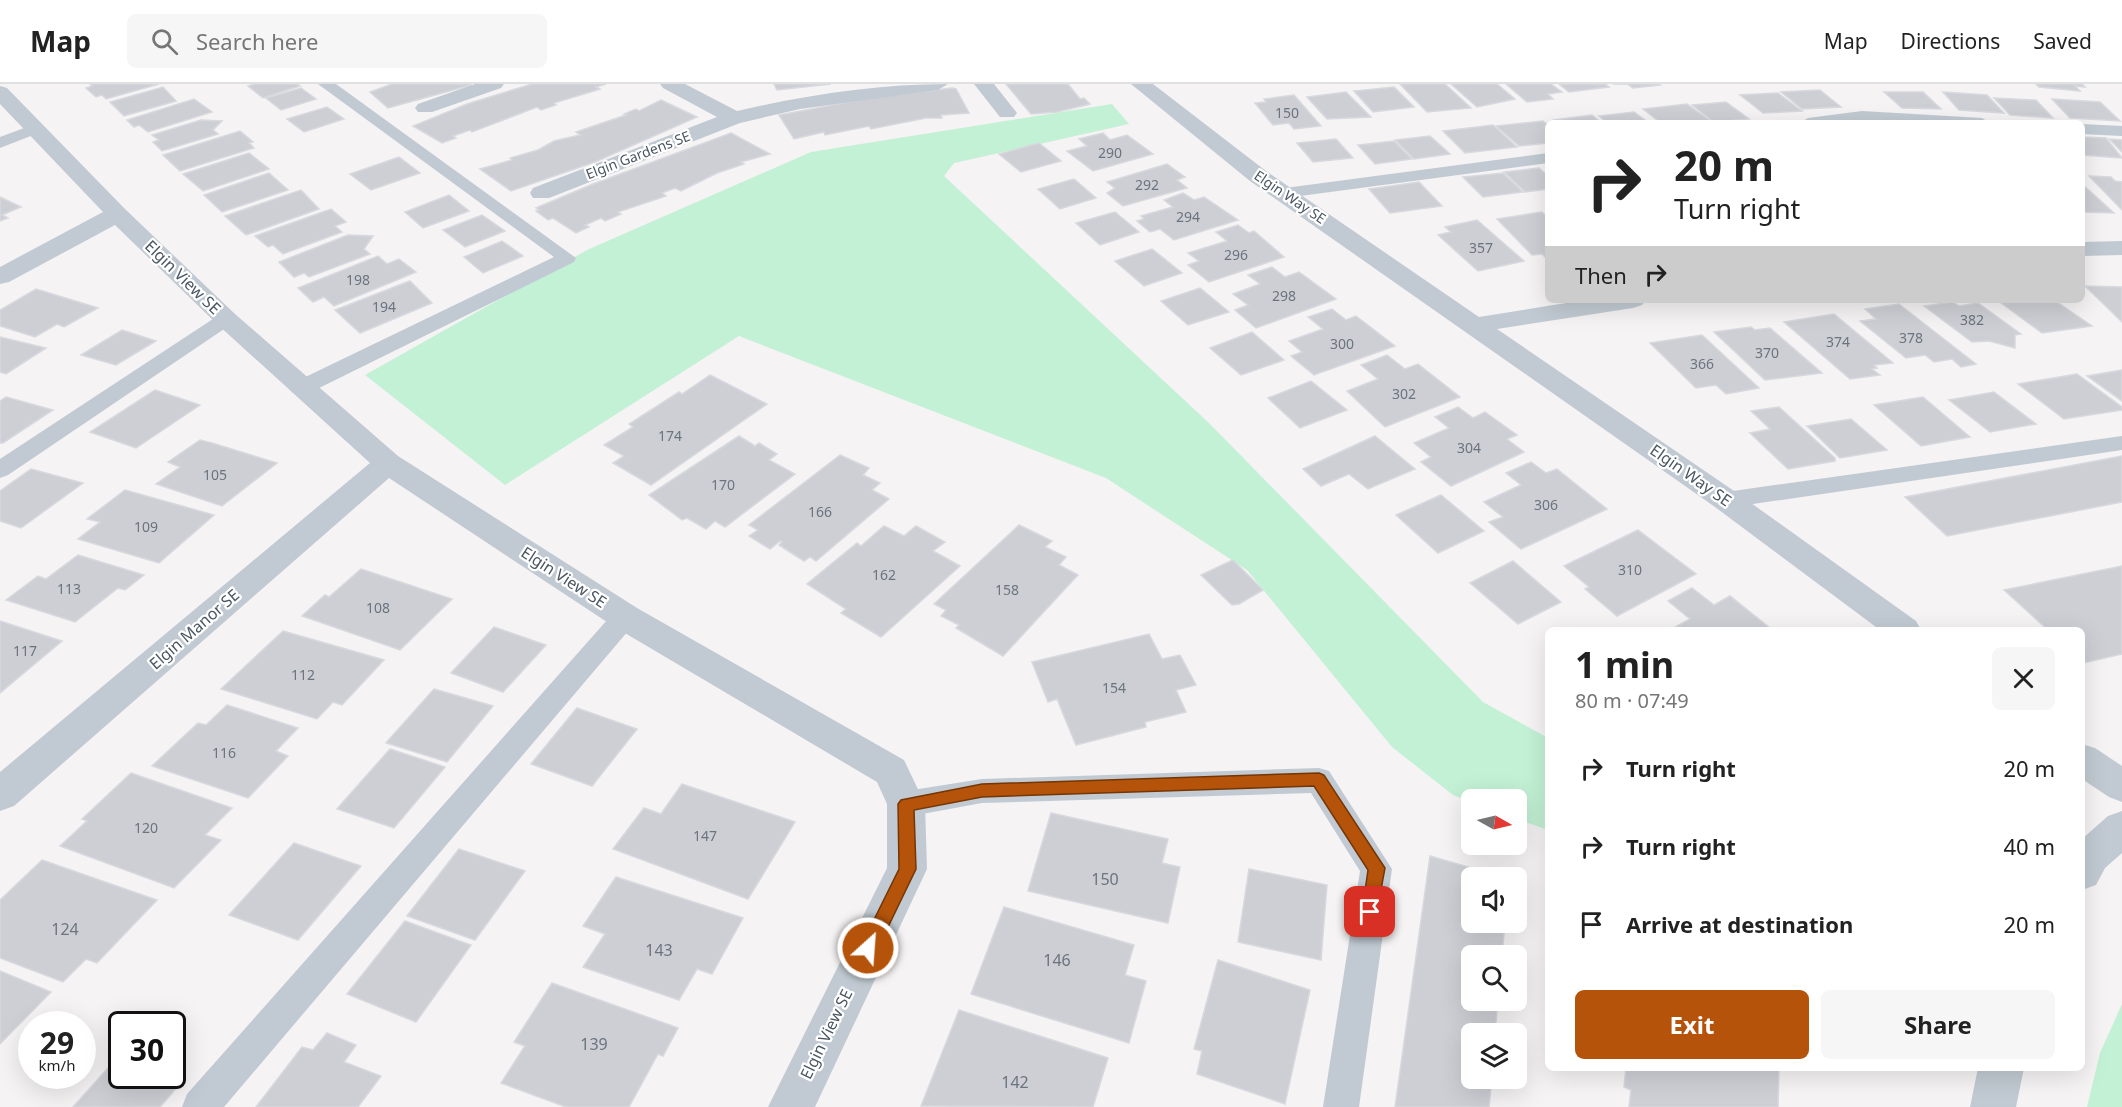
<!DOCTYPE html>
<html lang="en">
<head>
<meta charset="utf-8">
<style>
  :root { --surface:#fff; --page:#f6f6f6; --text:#222; --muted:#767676; --line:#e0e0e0; --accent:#b45309 }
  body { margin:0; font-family:"Noto Sans",sans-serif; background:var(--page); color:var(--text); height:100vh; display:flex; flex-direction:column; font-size:22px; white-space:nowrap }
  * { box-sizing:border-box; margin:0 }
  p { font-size:20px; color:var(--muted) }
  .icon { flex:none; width:33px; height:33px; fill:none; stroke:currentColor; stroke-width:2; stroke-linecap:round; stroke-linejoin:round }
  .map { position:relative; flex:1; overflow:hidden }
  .drawer { position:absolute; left:1545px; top:543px; width:540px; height:444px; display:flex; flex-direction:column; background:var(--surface); border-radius:9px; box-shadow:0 6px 24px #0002 }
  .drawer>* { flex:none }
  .banner { position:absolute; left:1545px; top:36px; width:540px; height:183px; border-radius:9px; box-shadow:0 6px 24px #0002; background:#fff; color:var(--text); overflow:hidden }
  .needle { width:39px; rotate:98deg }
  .tools { position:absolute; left:1461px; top:705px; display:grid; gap:12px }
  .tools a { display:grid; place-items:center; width:66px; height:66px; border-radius:9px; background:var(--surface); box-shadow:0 6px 24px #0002; font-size:30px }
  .speed { position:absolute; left:18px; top:927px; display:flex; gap:12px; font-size:30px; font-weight:700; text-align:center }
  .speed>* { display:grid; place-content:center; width:78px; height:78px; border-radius:50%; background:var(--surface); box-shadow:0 6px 24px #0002; line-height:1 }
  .speed small { font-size:15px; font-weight:400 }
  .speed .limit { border:3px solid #111; border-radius:9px; background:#fff; color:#111 }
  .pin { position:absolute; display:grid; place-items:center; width:51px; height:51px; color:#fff; margin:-26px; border-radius:12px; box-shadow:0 3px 9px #0006 }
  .me { position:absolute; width:66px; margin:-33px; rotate:26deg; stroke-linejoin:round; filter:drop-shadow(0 0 4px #0008) }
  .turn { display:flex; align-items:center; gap:21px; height:126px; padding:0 30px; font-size:27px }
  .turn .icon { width:78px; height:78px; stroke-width:2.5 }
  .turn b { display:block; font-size:42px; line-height:51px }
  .then { display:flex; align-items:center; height:57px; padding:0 30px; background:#0003; gap:12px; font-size:22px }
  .round { display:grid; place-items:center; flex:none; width:63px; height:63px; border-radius:9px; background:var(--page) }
  .head { display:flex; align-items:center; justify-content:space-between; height:102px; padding:0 30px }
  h1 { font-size:36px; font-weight:700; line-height:45px }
  .button { display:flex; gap:12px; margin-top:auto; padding:12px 30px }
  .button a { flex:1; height:69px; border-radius:9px; background:var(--accent); color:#fff; font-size:24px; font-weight:700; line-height:69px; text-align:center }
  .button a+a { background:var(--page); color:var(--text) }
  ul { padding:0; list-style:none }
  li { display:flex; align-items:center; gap:18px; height:78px; padding:0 30px }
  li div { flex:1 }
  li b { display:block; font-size:22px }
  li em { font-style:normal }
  header { display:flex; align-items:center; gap:36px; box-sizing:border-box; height:84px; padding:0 30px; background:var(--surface); border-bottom:2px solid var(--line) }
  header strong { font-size:28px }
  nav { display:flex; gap:33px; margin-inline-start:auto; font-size:21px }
  .search { width:420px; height:54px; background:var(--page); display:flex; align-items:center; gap:15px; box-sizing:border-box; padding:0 21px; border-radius:9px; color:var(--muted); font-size:22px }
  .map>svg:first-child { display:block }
</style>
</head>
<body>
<header>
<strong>Map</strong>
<div class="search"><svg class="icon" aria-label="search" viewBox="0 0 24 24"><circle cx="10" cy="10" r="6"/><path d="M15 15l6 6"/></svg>Search here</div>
<nav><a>Map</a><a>Directions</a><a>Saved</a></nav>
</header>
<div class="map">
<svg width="2122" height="1023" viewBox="0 0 2122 1023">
  <rect width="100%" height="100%" fill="#f5f3f3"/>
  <g fill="#c3f1d5">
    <path d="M1112 20 1129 40 954 79 944 92 1210 340 1483 618 1548 654V746L1517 735 1516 716H1472L1471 718 1453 711 1392 663 1247 486 1106 394 739 252 505 401 365 291 587 166 811 68Z"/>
    <path d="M2122 920V1023H2087L2100 969Z"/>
  </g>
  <g fill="#cdcfd5" stroke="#d7d9de" stroke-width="1.5">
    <path d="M90 0H159L106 15 102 11 96 13 86 4 92 2Z"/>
    <path d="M255 0H297L300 2 263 14 248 2Z"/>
    <path d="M392 0H470L471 1 388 24 370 8Z"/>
    <path d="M532 0H606L596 3 600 5 554 19 556 21 541 26 537 23 472 48 470 46 453 52 456 54 442 59 413 42 467 20Z"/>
    <path d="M774 0H831L777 6Z"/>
    <path d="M1006 0H1068L1080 15 1084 14 1090 20 1057 28 1031 30Z"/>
    <path d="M1400 0H1445L1471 24 1427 28Z"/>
    <path d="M1451 0H1497L1515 15 1477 23Z"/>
    <path d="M1506 0H1551L1562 8 1548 10 1553 15 1527 18Z"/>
    <path d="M1559 0H1605L1609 3 1569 8Z"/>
    <path d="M1613 0H1658L1660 1 1633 4 1627 0Z"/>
    <path d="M2036 0H2082L2085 3 2075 2 2080 7 2039 3Z"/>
    <path d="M163 3 176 17 124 32 110 18Z"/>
    <path d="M1394 3 1414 23 1373 28 1354 7Z"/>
    <path d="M301 4 316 15 281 26 266 14Z"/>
    <path d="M952 4 956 5 969 29 941 31 942 34H926L871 45 869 42 825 51 824 48 794 55 779 31 870 14Z"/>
    <path d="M1820 6 1841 23 1802 25 1781 8Z"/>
    <path d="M1346 8 1371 33 1327 35 1307 13Z"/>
    <path d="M1884 8H1923L1941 25 1902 24Z"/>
    <path d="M1943 8 1987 11 2004 29 1959 26Z"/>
    <path d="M1778 9 1802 27 1763 29 1740 11Z"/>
    <path d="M1294 11 1321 42 1294 45 1289 39 1273 41 1255 19 1266 18 1264 15Z"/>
    <path d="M1994 14 2036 16 2053 34 2010 31Z"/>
    <path d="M194 15 212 28 148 48 139 41 134 43 127 36Z"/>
    <path d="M2052 15 2100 18 2120 37 2070 34Z"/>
    <path d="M661 16 697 33 595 78 511 107 480 85 512 76 510 74 538 66 554 57 580 51 576 48 626 31 624 30 636 25 639 27Z"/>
    <path d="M1726 18 1749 35 1714 38 1692 21Z"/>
    <path d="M1687 20 1712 38 1661 39 1643 25Z"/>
    <path d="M327 23 344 35 304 48 287 35Z"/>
    <path d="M1634 28 1649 39H1607L1599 32Z"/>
    <path d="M1592 31 1602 39H1558L1554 36Z"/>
    <path d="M201 36 222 37 213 46 218 50 162 67 153 58 159 56 152 51Z"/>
    <path d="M1543 37 1548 41V59L1519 62 1496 42Z"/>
    <path d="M1493 41 1517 63 1465 69 1443 47Z"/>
    <path d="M240 47 253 58 249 59 254 64 180 87 163 71Z"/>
    <path d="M731 49 770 70 741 78 744 80 717 89 681 107 675 104 662 109 666 112 618 128 621 130 605 137 601 134 585 141 589 143 576 149 553 134 548 136 536 127 539 126 536 124 593 100Z"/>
    <path d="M1103 49 1110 56 1127 51 1153 70 1093 87 1067 67 1087 62 1079 55Z"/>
    <path d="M1430 52 1450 70 1414 75 1395 56Z"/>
    <path d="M2082 53 2106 54 2122 74 2082 71Z"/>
    <path d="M1336 55 1353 74 1313 78 1297 59Z"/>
    <path d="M2109 55 2122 56V68Z"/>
    <path d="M1394 57 1412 75 1375 80 1358 61Z"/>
    <path d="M1039 59 1061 77 1021 88 999 70Z"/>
    <path d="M249 69 269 85 203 107 183 90Z"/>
    <path d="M399 73 420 89 371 106 350 90Z"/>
    <path d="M1167 80 1185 93 1177 96 1187 104 1123 122 1107 109 1115 104 1107 98Z"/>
    <path d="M1539 84 1548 92V105L1525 108 1504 88Z"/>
    <path d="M269 89 288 106 222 128 204 111Z"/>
    <path d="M1503 89 1523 108 1483 113 1463 93Z"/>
    <path d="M2089 92 2111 93 2115 97 2122 98V126Z"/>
    <path d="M1074 95 1096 114 1060 125 1038 105Z"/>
    <path d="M1419 98 1442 122 1390 129 1369 105Z"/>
    <path d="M2082 100 2114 129 2082 128Z"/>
    <path d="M301 106 319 125 246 151 225 132Z"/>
    <path d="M1183 109 1194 116 1204 113 1238 136 1174 156 1160 145 1150 148 1137 137 1144 135 1141 132 1173 123 1164 116Z"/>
    <path d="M449 111 469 127 423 144 405 128Z"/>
    <path d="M0 113 21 123 2 131 8 134 0 137Z"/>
    <path d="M331 125 346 138 335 142 342 148 283 170 273 161 268 163 255 152Z"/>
    <path d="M1115 128 1139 148 1100 161 1076 139Z"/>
    <path d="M1542 128 1548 134V176L1542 170 1532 171 1497 135Z"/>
    <path d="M482 131 505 147 465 163 443 146Z"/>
    <path d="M1477 136 1524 177 1478 187 1438 151 1451 148 1445 143Z"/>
    <path d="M1238 141 1249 149 1254 147 1284 173 1209 198 1188 181 1199 177 1188 169 1227 157 1216 148Z"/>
    <path d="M348 151 373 152 364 165 370 170 309 193 304 189 294 193 279 178Z"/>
    <path d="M502 157 523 172 483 189 464 173Z"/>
    <path d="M1152 165 1182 189 1144 202 1115 177Z"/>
    <path d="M378 172 387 180 399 175 416 188 334 222 324 213 313 218 298 204Z"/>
    <path d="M1272 183 1285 193 1299 188 1336 215 1256 244 1235 226 1248 221 1233 210 1260 200 1248 191Z"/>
    <path d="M410 197 432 219 360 249 335 226Z"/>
    <path d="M2085 202 2122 203V238L2087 204Z"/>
    <path d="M1200 204 1229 228 1188 241 1161 217Z"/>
    <path d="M36 205 98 224 64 243 57 240 35 253 0 242V226Z"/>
    <path d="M1997 216H2054L2092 242 2042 249Z"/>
    <path d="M1953 218 1959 222 1978 219 2021 250 2015 251V264L1989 257 1972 258 1924 222Z"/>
    <path d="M1899 220 1976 280 1961 283 1952 275 1934 278 1925 271 1906 274 1860 237 1876 235 1865 225Z"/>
    <path d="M1332 225 1346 236 1356 232 1395 262 1314 291 1291 272 1302 268 1289 257 1323 245 1308 233Z"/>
    <path d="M1834 230 1893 279 1874 281 1877 284 1872 285 1880 291 1850 295 1784 238Z"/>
    <path d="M1751 243 1755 246 1770 244 1822 289 1765 296 1714 248Z"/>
    <path d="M122 246 156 257 116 281 81 271Z"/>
    <path d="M1252 248 1284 276 1241 291 1210 264Z"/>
    <path d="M1702 251 1759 304 1726 310 1716 301 1696 304 1650 259Z"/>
    <path d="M0 253 46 264 6 290 0 288Z"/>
    <path d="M1387 271 1405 285 1418 280 1460 313 1385 343 1347 307 1378 295 1361 281Z"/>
    <path d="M2122 286V317L2087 292Z"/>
    <path d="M2077 290 2122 323V326L2064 335 2018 300Z"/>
    <path d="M710 291 767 320 651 401 613 379 624 372 604 361 633 343 629 340 679 308 682 310Z"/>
    <path d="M1311 297 1347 326 1300 344 1268 314Z"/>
    <path d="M155 306 200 321 136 364 90 348Z"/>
    <path d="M1994 308 2036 340 1990 348 1949 316Z"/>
    <path d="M6 313 53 326 3 359H0V317Z"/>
    <path d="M1923 313 1970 353 1921 362 1874 321Z"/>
    <path d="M1458 323 1473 334 1485 328 1517 351 1507 355 1524 368 1451 402 1421 378 1431 373 1414 359 1449 344 1435 333Z"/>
    <path d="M1779 323 1835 374V377L1788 385 1750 349 1770 345 1751 327Z"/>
    <path d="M1851 335 1887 366 1840 374 1807 342Z"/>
    <path d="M739 352 755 362 759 359 777 370 769 376 795 390 725 443 715 437 706 445 687 434 682 436 649 411Z"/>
    <path d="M1375 352 1415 385 1368 405 1349 390 1321 402 1303 385Z"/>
    <path d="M200 356 212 359 277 379 222 422 156 400 180 383 168 378Z"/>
    <path d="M840 371 869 384 863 391 880 399 872 406 889 415 816 477 810 473 804 477 779 461 782 458 780 457 770 465 749 452 758 446 749 441Z"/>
    <path d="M2122 372V418L1947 452 1905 413Z"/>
    <path d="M1531 378 1546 389 1557 385 1607 425 1521 465 1489 438 1503 433 1484 418 1521 401 1506 389Z"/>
    <path d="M31 385 83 399 21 444 0 437V407Z"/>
    <path d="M125 406 214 431 159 479 78 455 100 438 87 435Z"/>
    <path d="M1441 411 1484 447 1438 469 1396 431Z"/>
    <path d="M1019 441 1052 457 1045 463 1066 473 1059 481 1078 491 1003 572 956 544 959 541 941 532 946 526 934 520Z"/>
    <path d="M884 442 904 452 916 442 945 458 933 467 960 482 881 553 841 529 846 525 807 500 857 459 861 462Z"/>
    <path d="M1638 446 1696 490 1617 532 1585 505 1589 503 1564 482Z"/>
    <path d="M78 471 144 491 125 506 118 504 75 538 6 516 38 492 46 495Z"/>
    <path d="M1233 476 1263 506 1239 520 1232 521 1201 491Z"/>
    <path d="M1513 477 1561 518 1518 540 1470 499Z"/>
    <path d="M2122 482V570L2083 579 2082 546H2048L2004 506Z"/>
    <path d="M361 485 452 515 400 566 302 532 325 511 329 513Z"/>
    <path d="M1692 504 1714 521 1730 512 1770 544 1670 546 1690 535 1668 517Z"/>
    <path d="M0 537 62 557 0 609Z"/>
    <path d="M494 543 546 561 503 608 451 589Z"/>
    <path d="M283 547 384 576 342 621 333 618 317 635 221 605Z"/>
    <path d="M1149 550 1162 575 1180 571 1196 601 1176 606 1186 628 1145 638 1146 643 1076 661 1057 615 1048 618 1032 578Z"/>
    <path d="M434 605 493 622 447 678 386 659Z"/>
    <path d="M227 621 298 644 276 667 288 672 248 714 152 682 198 639 206 641Z"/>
    <path d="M577 624 637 645 592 702 531 680Z"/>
    <path d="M390 665 445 683 394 744 337 725Z"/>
    <path d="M131 689 232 724 205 751 221 756 174 804 60 762 87 737 82 735Z"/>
    <path d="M682 700 795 738 748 815 613 765 644 724 661 730Z"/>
    <path d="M1051 729 1168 755 1162 779 1180 783 1168 839 1028 807Z"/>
    <path d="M294 759 361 782 298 856 229 831Z"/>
    <path d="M459 765 525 787 475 856 407 832Z"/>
    <path d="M1430 772 1506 794H1472V838H1505L1502 872H1472V916H1498L1495 950H1472V994H1492L1489 1023H1395Z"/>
    <path d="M42 776 157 816 97 879 86 875 63 898 0 874V816Z"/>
    <path d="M1249 785 1327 801 1321 876 1238 858Z"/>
    <path d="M616 793 743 834 712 890 697 885 679 916 583 883 605 850 583 842Z"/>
    <path d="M1004 823 1134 861 1125 891 1146 897 1129 959 971 910Z"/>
    <path d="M405 837 471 861 416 938 347 910Z"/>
    <path d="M1218 876 1310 906 1285 1020 1197 990 1202 967 1194 965Z"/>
    <path d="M0 887 51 908 0 960Z"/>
    <path d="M552 899 678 944 663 972 658 970 629 1023H566L501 999 525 962 514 958Z"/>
    <path d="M959 926 1108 974 1093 1023 921 1022Z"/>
    <path d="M327 949 356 961 344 978 381 992 358 1023H256L302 963 313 966Z"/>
    <path d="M115 976 122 978V992H153L178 1002 160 1023H73Z"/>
    <path d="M1626 984H1779L1778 1023H1629L1631 1006 1624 1003Z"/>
  </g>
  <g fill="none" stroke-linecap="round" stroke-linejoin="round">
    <g fill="#c1cad2" fill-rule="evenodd">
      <path d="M318 0H336L576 174 574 178 309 309H293L290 304 293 299 554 173Z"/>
      <path d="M1862 27 1982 34 1990 39 1862 37 1800 39 1808 34Z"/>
      <path d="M35 40 41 42 43 45 41 48 0 64V53Z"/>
      <path d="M2082 40 2122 42V52L2082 50Z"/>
      <path d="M1548 69V79L1285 114 1276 109 1285 104Z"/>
      <path d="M226 229 233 231 236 235 233 239 8 391 0 394V375L219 231Z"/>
      <path d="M2122 352V366L1726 424 1718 422 1714 416 1718 410 1726 408Z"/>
      <path d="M625 523 634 526 638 533 634 540 224 1023H182L187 1010 616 526Z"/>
      <path d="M1319 684 1329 687 1392 785 1359 1023H1323L1360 787 1311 709 982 719 906 733 895 729 891 720 895 711 906 707 982 695Z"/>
    </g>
    <g fill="#c1cad2" fill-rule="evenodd">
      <path d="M475 0H504L501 4 432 28H418L415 24 418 20Z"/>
      <path d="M660 0H685L737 27C807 11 876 0 948 0L938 6 800 25 740 39 549 114H533L530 109 533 104 717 33 663 4Z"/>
      <path d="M974 0H994L1017 29 1014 33H1000Z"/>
      <path d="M1131 0H1153L1266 87 1479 233 1585 216H1646L1642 221 1633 224 1497 245 1737 409 1916 537 1921 546H1880L1715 423 1250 97Z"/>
      <path d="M0 2 7 4 125 125 235 230 398 372 637 524 904 676 925 720 927 785 815 1023H768L887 784V720L877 698 613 542 389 394 14 722 0 727V688L370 379 217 240 115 141 9 198 0 200V183L103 128 0 20Z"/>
      <path d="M2122 157V171L2082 172V158Z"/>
      <path d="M2082 660 2095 664 2122 682V718L2109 713 2082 695Z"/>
    </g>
    <g fill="#c1cad2" fill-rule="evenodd">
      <path d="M2122 727V769L2105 784 2096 801 2082 806V755L2108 732Z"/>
      <path d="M1978 984H2024L2016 1023H1970Z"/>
    </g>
  </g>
  <path fill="#b45309" stroke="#753606" stroke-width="1.5" d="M1319 689 1324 691 1385 784 1376 833 1370 836 1364 833 1362 828 1368 786 1314 702 982 713 914 726 916 785 875 870 868 873 862 870 860 864 899 785 898 720 901 716 982 700Z"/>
  <g text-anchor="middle" stroke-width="4.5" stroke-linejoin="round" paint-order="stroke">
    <g font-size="14" fill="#6b747e">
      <text x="1287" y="34">150</text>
      <text x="1110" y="74">290</text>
      <text x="1147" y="106">292</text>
      <text x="1188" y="138">294</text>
      <text x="1481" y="169">357</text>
      <text x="1236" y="176">296</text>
      <text x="358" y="201">198</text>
      <text x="1284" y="217">298</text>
      <text x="384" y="228">194</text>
      <text x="1972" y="241">382</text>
      <text x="1911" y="259">378</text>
      <text x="1838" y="263">374</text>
      <text x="1342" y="265">300</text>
      <text x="1767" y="274">370</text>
      <text x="1702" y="285">366</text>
      <text x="1404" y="315">302</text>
      <text x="670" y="357">174</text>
      <text x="1469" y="369">304</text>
      <text x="215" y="396">105</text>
      <text x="723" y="406">170</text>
      <text x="1546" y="426">306</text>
      <text x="820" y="433">166</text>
      <text x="146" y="448">109</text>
      <text x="1630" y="491">310</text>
      <text x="884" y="496">162</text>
      <text x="69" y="510">113</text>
      <text x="1007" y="511">158</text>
      <text x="378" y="529">108</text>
      <text x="25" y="572">117</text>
      <text x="303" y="596">112</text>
      <text x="1114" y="609">154</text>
      <text x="224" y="674">116</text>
      <text x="146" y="749">120</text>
      <text x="705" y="757">147</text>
    </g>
    <g font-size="14" fill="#4a5661" stroke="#fff">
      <text transform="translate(638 71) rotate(-21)" y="5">Elgin Gardens SE</text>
      <text transform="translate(1290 113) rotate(34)" y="5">Elgin Way SE</text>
    </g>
    <g font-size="16" fill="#4a5661" stroke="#fff">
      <text transform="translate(183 193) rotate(44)" y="6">Elgin View SE</text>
      <text transform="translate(1691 391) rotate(35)" y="6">Elgin Way SE</text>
      <text transform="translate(564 493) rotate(33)" y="6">Elgin View SE</text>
      <text transform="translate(194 545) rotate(-41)" y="6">Elgin Manor SE</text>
      <text transform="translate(826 950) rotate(-64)" y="6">Elgin View SE</text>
    </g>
    <g font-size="16" fill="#6b747e">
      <text x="1105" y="801">150</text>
      <text x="65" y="851">124</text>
      <text x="659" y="872">143</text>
      <text x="1057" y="882">146</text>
      <text x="594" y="966">139</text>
      <text x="1015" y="1004">142</text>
    </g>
  </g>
</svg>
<div class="tools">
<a><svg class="needle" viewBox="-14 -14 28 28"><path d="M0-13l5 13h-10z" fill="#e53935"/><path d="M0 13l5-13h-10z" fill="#767676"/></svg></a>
<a><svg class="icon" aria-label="sound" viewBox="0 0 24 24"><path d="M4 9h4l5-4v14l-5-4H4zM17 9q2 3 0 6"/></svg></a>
<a><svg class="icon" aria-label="search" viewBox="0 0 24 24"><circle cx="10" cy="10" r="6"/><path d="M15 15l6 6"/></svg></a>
<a><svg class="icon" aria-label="layers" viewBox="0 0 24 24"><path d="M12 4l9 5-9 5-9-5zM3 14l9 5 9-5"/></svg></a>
</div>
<div class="speed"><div>29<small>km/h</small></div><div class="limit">30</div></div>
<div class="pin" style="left:1370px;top:828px;background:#d93025"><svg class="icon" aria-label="arrive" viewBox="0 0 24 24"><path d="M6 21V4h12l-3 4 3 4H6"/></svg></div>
<svg class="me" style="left:868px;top:864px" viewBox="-20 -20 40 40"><circle r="17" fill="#b45309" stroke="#fff" stroke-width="3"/><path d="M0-11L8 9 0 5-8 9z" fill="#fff"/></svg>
<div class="banner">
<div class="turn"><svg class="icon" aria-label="right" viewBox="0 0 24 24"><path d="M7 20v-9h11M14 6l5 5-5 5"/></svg><div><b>20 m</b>Turn right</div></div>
<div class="then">Then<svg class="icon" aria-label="right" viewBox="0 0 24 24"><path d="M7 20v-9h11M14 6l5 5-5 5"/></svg></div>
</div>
<section class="drawer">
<div class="head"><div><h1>1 min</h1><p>80 m · 07:49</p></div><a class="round"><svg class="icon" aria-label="close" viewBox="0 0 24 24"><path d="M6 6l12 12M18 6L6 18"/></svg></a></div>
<ul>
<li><svg class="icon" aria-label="right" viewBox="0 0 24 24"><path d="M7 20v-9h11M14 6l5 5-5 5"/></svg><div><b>Turn right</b></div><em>20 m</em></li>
<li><svg class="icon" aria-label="right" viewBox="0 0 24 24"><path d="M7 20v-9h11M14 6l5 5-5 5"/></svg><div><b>Turn right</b></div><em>40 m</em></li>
<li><svg class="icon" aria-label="arrive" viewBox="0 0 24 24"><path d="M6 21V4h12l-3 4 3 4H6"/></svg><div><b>Arrive at destination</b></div><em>20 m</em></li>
</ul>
<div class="button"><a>Exit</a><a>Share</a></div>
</section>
</div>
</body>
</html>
